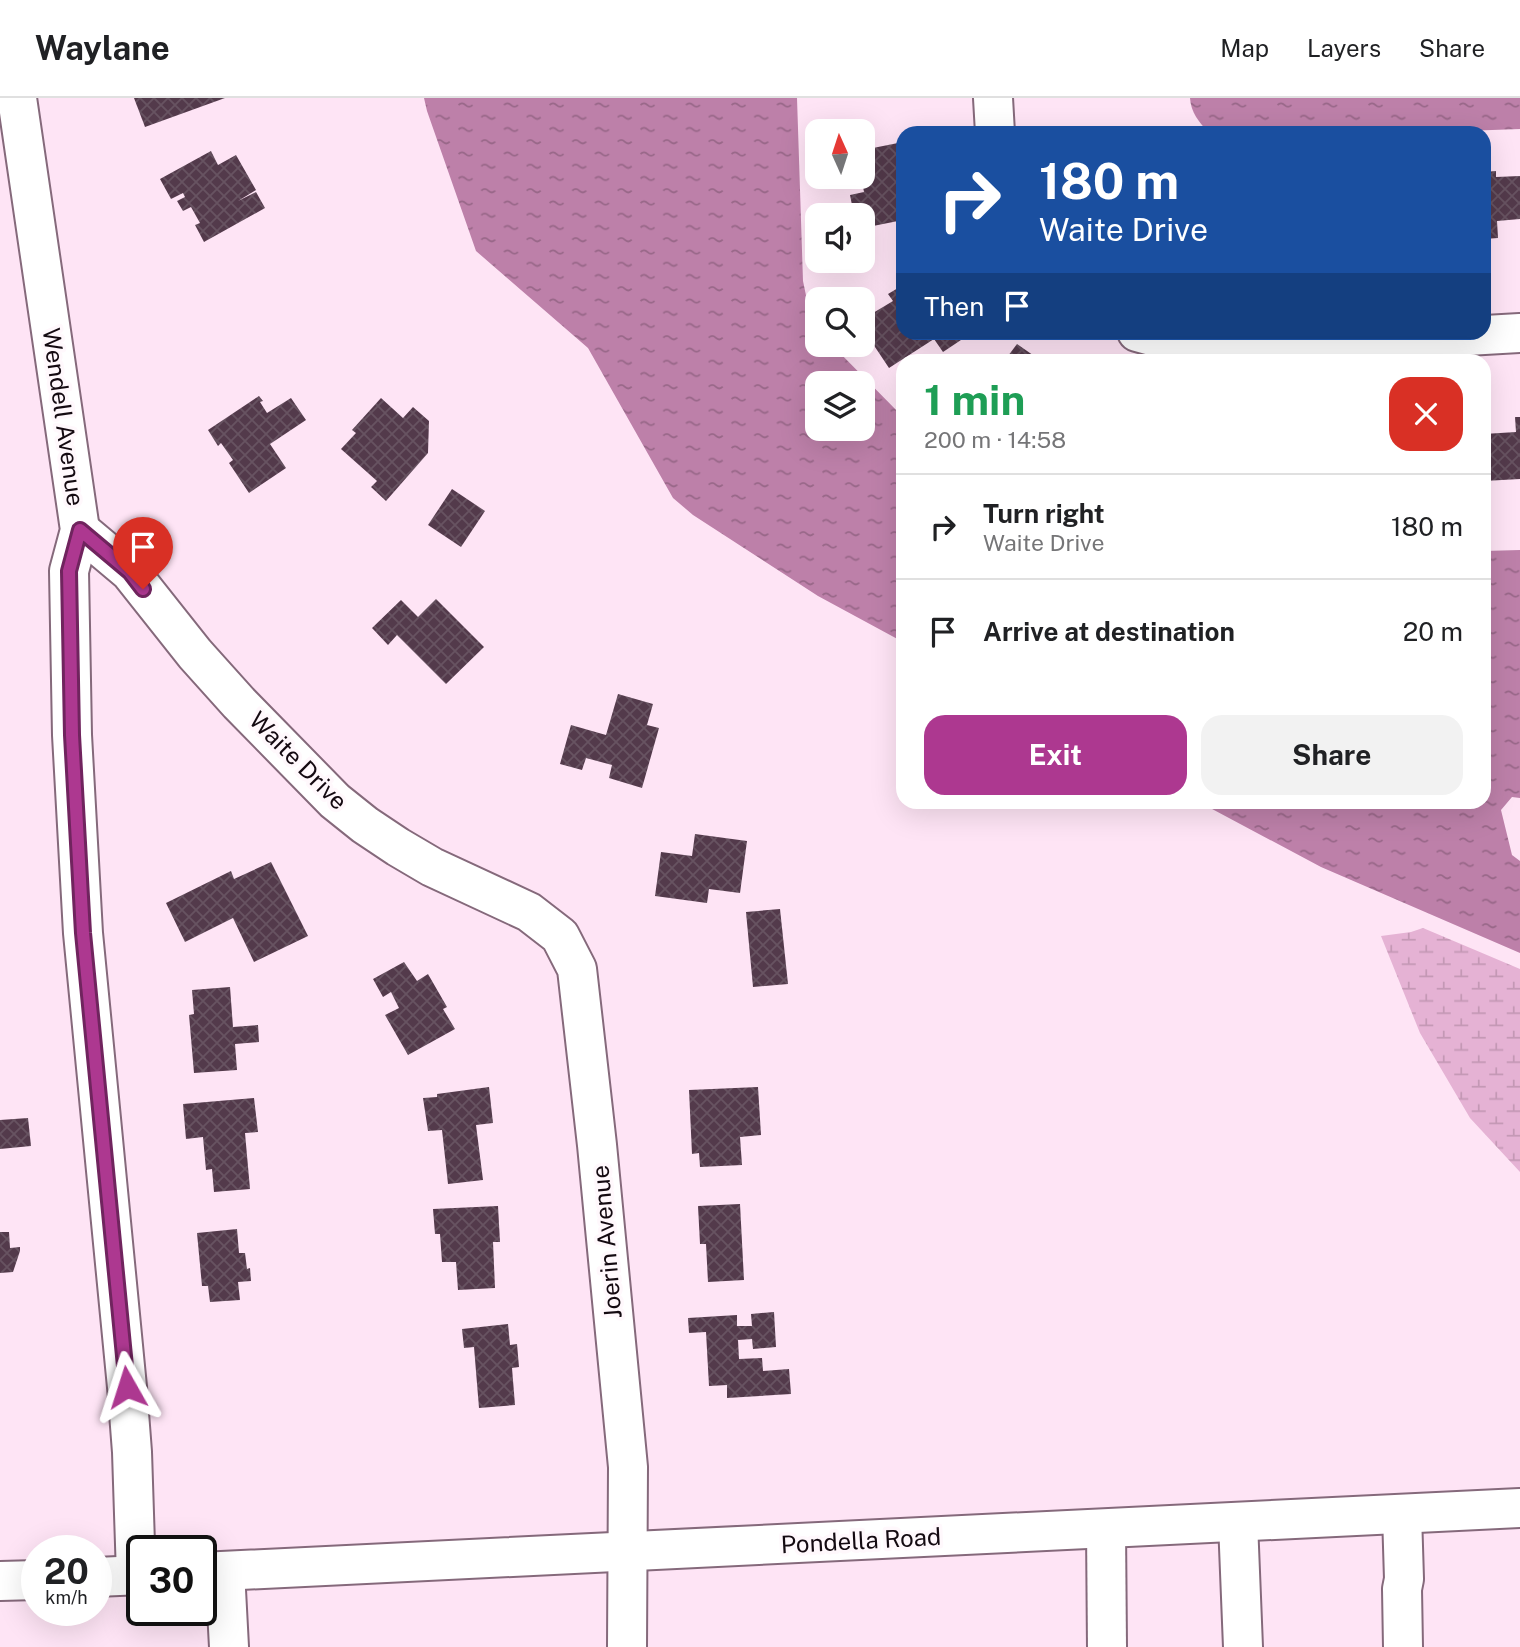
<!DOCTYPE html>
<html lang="en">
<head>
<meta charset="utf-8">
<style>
  :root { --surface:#fff; --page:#f2f2f2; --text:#202124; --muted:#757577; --line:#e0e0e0; --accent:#ad3890 }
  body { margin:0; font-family:"Public Sans",sans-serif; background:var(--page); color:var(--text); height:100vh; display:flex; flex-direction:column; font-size:26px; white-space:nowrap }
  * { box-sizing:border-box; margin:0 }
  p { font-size:23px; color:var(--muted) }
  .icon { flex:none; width:38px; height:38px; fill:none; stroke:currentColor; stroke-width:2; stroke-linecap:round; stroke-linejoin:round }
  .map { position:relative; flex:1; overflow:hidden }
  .drawer { position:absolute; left:896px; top:256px; width:595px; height:455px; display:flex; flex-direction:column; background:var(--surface); border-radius:21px; box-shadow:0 7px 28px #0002 }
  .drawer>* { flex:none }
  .guide { position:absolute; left:896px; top:28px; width:595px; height:214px; border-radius:21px; box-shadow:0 7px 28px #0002; background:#1a4fa0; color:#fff; overflow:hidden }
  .needle { width:46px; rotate:357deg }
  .buttons { position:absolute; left:805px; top:21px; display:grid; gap:14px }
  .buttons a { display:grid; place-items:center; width:70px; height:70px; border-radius:14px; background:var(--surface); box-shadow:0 7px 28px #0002; font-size:35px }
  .speed { position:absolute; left:21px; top:1437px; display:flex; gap:14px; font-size:35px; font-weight:700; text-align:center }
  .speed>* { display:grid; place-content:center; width:91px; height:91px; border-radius:50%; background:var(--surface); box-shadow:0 7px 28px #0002; line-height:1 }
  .speed small { font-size:18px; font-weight:400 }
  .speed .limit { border:4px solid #111; border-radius:10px; background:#fff; color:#111 }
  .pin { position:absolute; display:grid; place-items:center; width:60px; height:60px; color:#fff; margin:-72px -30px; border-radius:50% 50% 50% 0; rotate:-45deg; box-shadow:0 0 7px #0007 }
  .pin .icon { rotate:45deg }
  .me { position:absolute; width:77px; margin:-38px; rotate:354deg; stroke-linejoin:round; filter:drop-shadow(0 0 5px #0008) }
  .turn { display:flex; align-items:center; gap:24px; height:147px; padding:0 28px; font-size:32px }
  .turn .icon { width:91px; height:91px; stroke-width:2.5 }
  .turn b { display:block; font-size:49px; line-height:60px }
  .then { display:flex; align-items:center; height:66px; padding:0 28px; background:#0003; gap:14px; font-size:26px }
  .round { display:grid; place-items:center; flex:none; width:74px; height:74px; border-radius:21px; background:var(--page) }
  .headline { display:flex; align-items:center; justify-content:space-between; height:119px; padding:0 28px }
  h1 { font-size:42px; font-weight:700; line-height:52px; color:#1e9e55 }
  .action { display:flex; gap:14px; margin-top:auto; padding:14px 28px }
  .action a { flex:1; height:80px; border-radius:21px; background:var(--accent); color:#fff; font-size:28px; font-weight:700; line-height:80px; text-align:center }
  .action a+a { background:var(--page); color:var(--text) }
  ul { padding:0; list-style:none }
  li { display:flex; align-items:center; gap:21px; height:105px; padding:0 28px; border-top:2px solid var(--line) }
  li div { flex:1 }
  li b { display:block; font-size:26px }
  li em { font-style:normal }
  header { display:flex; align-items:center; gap:42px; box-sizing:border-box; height:98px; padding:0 35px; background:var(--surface); border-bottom:2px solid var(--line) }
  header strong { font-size:33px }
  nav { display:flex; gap:38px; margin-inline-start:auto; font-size:24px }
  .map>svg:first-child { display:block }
</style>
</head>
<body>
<header>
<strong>Waylane</strong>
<nav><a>Map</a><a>Layers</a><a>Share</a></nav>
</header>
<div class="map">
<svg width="1520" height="1549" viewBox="0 0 1520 1549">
  <defs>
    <pattern id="wetland-marsh" width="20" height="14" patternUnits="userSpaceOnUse" patternTransform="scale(1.75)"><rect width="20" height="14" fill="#e5b2d4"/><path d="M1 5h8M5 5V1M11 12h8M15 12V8" fill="none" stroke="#c498b5"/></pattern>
    <pattern id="water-ripples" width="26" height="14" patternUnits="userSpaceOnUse" patternTransform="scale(1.75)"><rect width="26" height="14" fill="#bd80a9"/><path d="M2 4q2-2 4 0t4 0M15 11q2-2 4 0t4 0" fill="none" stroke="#986788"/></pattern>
    <pattern id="building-cross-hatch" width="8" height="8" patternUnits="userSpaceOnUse" patternTransform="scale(1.75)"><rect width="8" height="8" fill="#533a4b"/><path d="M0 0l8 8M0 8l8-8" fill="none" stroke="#675361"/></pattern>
  </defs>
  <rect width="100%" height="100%" fill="#fee4f5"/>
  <path fill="url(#wetland-marsh)" d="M1423 830 1520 871V1074L1470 1020 1420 935 1381 838 1411 834Z"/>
  <g fill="url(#water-ripples)" fill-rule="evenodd">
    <path d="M424 0H797L803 183 809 212 817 225V247H832L903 319V544L818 498 693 417 673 400 588 250 476 153 427 13ZM817 285H863V331H817Z"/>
    <path d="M1190 0H1520V31L1408 35H1209C1199 24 1191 15 1190 0Z"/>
    <path d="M1520 452V700L1512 699 1501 712 1512 757 1520 763V855L1321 769 1199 704H1484V453Z"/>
  </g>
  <g fill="url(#building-cross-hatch)">
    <path d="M134 0H225L145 29Z"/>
    <path d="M903 44V122L863 130V117H854L850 97 864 94 861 79H863V52Z"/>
    <path d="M211 53 218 67 236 57 256 92 238 103 256 94 265 110 204 144 195 127 200 125 191 109 183 113 177 103 185 99 183 95 171 101 160 81Z"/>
    <path d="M1496 73V79L1520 78V121L1497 123 1498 140 1484 141V74Z"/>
    <path d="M903 187V234H973L943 254 934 241 889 270 863 231V221L893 203 888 196Z"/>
    <path d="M1017 246 1040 262H1005Z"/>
    <path d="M259 298 263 303 260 304 267 315 291 300 306 322 270 346 286 370 249 395 229 365 233 362 221 345 218 348 208 332Z"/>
    <path d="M381 300 403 320 413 309 429 323 428 355 386 403 371 389 377 383 341 351 356 335 352 332Z"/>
    <path d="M1515 319H1520V381L1484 383V336L1516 334Z"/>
    <path d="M452 391 485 413 461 449 428 427Z"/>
    <path d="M436 501 484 549 446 586 397 537 388 547 372 530 401 502 418 519Z"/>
    <path d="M618 596 653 606 647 627 659 630 642 690 609 680 612 667 586 660 582 672 560 666 571 627 606 637Z"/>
    <path d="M695 736 747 743 740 795 709 791 707 805 655 798 661 754 692 758Z"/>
    <path d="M271 764 308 838 254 864 233 820 185 844 166 805 231 773 234 781Z"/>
    <path d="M780 811 788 886 753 889 746 814Z"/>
    <path d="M404 864 417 883 428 876 447 909 443 911 455 931 408 957 385 917 399 910 391 894 383 899 373 881Z"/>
    <path d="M230 889 233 929 258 927 259 944 235 946 237 972 194 975 189 917 194 916 192 892Z"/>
    <path d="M489 989 493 1025 476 1027 483 1082 448 1086 442 1032 428 1033 423 1000 437 999V996Z"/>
    <path d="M758 989 761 1037 740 1039 742 1067 700 1069 699 1055 692 1056 689 992Z"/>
    <path d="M254 1000 258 1034 245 1035 250 1091 214 1094 212 1071 206 1072 203 1039 186 1041 183 1006Z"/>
    <path d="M28 1020 31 1048 0 1051V1022Z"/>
    <path d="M740 1106 744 1182 708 1184 706 1146H700L698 1108Z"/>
    <path d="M498 1108 500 1144H493L495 1190 458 1192 456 1164H442L440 1136H435L433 1111Z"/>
    <path d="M237 1131 239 1155H245L247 1171 250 1170 251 1183 238 1184 240 1202 210 1204 208 1188H202L197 1135Z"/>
    <path d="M0 1134H9L10 1150 20 1149V1153L13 1174 0 1175Z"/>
    <path d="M774 1214 776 1249 753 1251 752 1241 738 1242 739 1261 762 1260 763 1273 789 1271 791 1296 727 1300V1287L709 1288 706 1234 689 1235 688 1220 737 1217V1228H752L751 1216Z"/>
    <path d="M508 1226 510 1247 517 1246 519 1269 512 1270 515 1307 479 1310 474 1249 464 1250 462 1231Z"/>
  </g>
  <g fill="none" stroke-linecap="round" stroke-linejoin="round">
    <defs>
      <g id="minor">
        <path d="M17 0 80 432 69 473 72 637 83 835 127 1289 132 1354 136 1477"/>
        <path d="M993 0 995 35"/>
        <path d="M1137 234 1173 244 1210 249 1311 247 1520 235"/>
        <path d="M80 432 130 474 195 556 239 605 335 703 365 727 398 749 432 769 529 814 560 838 577 871 597 1047 628 1369 627 1549"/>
        <path d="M1402 1416 1404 1481 1402 1491 1403 1549"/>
        <path d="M1238 1424 1243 1549"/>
        <path d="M1106 1431 1107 1549"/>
        <path d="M225 1473 229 1549"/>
      </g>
      <g id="major">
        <path d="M201 1474 1520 1410"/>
        <path d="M96 1479 142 1477"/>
        <path d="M0 1483 37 1482"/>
      </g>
    </defs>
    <use href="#minor" stroke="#85697b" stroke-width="42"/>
    <use href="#major" stroke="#85697b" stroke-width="42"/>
    <use href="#minor" stroke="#fff" stroke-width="38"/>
    <use href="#major" stroke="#fff" stroke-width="38"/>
  </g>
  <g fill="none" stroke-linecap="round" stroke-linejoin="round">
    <defs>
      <path id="route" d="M127 1289 83 835 72 637 69 473 80 432 130 474 143 491"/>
    </defs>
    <use href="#route" stroke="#70245e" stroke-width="18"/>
    <use href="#route" stroke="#ad3890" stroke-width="12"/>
  </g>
  <g text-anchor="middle" stroke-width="7" stroke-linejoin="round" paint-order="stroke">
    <g font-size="24" fill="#140a11" stroke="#fff8fc">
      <text transform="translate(63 319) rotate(82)" y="8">Wendell Avenue</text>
      <text transform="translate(298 663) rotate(45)" y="8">Waite Drive</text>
      <text transform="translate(607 1144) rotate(-95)" y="8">Joerin Avenue</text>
      <text transform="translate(861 1443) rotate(-3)" y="8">Pondella Road</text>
    </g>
  </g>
</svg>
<div class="buttons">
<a><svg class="needle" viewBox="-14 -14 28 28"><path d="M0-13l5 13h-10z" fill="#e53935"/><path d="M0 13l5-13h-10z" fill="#757577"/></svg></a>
<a><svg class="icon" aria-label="sound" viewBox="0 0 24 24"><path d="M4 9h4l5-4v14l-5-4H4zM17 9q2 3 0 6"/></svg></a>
<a><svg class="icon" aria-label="search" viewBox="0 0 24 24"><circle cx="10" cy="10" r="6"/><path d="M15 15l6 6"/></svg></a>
<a><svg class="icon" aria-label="layers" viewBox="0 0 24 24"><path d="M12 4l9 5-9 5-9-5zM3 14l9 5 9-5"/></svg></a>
</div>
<div class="speed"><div>20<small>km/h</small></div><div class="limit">30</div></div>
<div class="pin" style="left:143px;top:491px;background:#d93025"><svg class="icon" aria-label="arrive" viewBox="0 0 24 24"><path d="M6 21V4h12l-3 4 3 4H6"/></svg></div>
<svg class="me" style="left:127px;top:1289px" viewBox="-20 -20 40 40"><path d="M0-17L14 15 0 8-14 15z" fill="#ad3890" stroke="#fff" stroke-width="4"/></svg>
<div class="guide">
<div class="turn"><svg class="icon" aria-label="right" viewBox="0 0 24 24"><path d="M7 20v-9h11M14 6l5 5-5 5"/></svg><div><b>180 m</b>Waite Drive</div></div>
<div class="then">Then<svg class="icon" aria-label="arrive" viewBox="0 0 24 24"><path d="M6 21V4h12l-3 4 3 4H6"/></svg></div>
</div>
<section class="drawer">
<div class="headline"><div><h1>1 min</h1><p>200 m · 14:58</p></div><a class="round" style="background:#d93025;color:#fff"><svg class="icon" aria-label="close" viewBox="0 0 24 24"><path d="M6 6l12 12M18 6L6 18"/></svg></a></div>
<ul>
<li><svg class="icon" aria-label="right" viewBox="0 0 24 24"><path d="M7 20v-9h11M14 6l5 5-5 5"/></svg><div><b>Turn right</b><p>Waite Drive</p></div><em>180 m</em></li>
<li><svg class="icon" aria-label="arrive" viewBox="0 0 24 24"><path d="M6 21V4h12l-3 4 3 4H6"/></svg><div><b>Arrive at destination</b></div><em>20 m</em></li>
</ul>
<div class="action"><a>Exit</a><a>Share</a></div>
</section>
</div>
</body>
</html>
